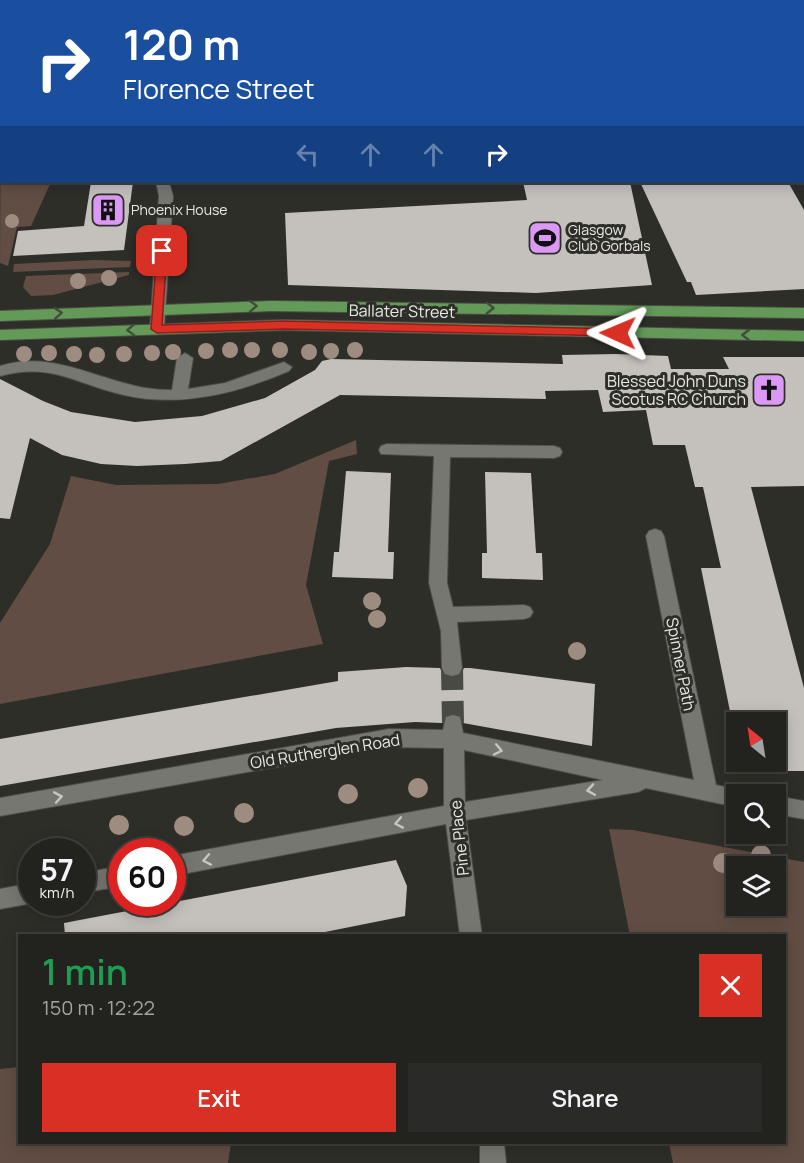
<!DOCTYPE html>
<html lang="en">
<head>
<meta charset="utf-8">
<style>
  :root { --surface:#22221f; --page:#2a2a28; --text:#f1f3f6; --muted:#a2a4a4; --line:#3f3f3d; --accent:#d93025 }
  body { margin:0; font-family:Manrope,sans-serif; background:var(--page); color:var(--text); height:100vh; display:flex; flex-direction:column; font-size:22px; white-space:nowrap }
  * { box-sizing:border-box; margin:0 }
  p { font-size:20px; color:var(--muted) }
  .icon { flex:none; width:33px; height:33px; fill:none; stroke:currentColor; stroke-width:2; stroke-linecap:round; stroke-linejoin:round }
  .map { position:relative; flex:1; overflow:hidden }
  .details { position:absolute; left:18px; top:934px; width:768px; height:210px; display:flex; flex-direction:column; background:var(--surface); border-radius:0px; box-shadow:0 3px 15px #0003,0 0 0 2px var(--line) }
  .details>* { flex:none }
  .top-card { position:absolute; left:0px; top:0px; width:804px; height:183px; box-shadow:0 3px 15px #0003,0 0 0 2px var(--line); background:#1a4fa0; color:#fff; overflow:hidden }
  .needle { width:39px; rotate:330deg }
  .tools { position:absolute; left:726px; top:712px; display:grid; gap:12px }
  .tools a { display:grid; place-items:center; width:60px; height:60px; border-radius:0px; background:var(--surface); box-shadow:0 3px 15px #0003,0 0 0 2px var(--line); font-size:30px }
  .speed { position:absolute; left:18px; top:838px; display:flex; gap:12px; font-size:30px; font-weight:700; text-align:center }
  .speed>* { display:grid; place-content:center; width:78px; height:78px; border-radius:50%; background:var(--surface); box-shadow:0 3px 15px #0003,0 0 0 2px var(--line); line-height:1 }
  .speed small { font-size:15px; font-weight:400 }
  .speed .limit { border:9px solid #d22; background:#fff; color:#111 }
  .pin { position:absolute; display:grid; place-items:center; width:51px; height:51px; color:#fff; margin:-26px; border-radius:12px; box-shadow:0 3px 9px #0006 }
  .me { position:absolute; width:66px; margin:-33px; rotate:271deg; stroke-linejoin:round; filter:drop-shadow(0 0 4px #0008) }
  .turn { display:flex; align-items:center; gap:21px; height:126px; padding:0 24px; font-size:27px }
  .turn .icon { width:78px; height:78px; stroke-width:2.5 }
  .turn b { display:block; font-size:42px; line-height:51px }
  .lanes { display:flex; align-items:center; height:57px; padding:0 24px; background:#0003; justify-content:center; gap:30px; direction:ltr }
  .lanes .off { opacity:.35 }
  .round { display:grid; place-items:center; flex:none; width:63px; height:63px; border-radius:0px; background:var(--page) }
  .head { display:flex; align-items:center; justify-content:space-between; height:102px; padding:0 24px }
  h1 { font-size:36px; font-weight:600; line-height:45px; color:#1e9e55 }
  .primary-button { display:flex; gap:12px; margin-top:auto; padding:12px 24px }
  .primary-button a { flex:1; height:69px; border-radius:0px; background:var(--accent); color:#fff; font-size:24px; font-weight:600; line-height:69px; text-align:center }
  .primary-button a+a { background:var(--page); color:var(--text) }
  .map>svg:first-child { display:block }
</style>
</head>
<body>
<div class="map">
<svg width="804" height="1163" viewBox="0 0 804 1163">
  <rect width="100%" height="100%" fill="#2e2e29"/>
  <g fill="#614d43" fill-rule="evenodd">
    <path d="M1 60 2 182H51L31 226 17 227 8 266 0 263Z"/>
    <path d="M94 260 131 261 130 267 13 272 14 264Z"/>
    <path d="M129 272V275L53 295 31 296 23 287 26 276Z"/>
    <path d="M356 440 357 454 329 461 306 585 323 644 0 704V623L50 544 71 476 116 485 218 484 275 474Z"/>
    <path d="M609 829 633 830 804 862V1163H673L669 1143H784V936H630ZM736 867H776V906H736Z"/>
    <path d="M19 1067 20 1143H231L228 1163H0V1069Z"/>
  </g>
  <g fill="#c4c0bb">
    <path d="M91 182H133L124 250 13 256 18 231 84 226Z"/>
    <path d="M523 182H630L652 285 536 293 288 285 285 213 527 200Z"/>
    <path d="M640 182H788L804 210V289L696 295 691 282H687Z"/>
    <path d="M616 354 668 356 671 369H729L723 357H804V486L751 487 804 688V771H743L741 762H776V723H736V741L701 568H721L703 487H695L685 445H653L646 410 603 412 598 390 545 391 546 399 340 395 221 461 185 464 137 466 101 464 62 455 30 438 10 519 0 518V379L43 401 71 412 135 422 202 416 265 398 315 370 322 361 331 359 563 364 562 355Z"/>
    <path d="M346 471 391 473 388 552H394L393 579 332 577 334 552H339Z"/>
    <path d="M485 472 531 473 536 553H542L543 580 482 578V553H487Z"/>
    <path d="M406 667 440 668 443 675 451 678 460 676 464 668H470L595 684 592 746 463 723 461 715 452 713 445 715 442 723 415 722 336 728 0 786V739L338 681V672Z"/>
    <path d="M396 860 407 886 405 916 305 936H65L64 923Z"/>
  </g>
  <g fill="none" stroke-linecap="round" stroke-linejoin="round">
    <path stroke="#4a4a45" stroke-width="22" stroke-dasharray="22 11" stroke-linecap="butt" d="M452 668 453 723"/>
    <defs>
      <g id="minor">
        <rect x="167" y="0" width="10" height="2"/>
        <path d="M357 0H373L356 2Z"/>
        <path d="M483 0H547L548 2H484Z"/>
        <rect x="802" y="4" width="2" height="6"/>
        <path d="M802 113 804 114V124L802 123Z"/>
        <path d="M156 182H169L173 196 164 329 157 334 150 329 159 196Z"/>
        <path d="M185 353 193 358 188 389 225 383 284 362 292 367 289 371C237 393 181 408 124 395 75 384 53 362 0 376V366C61 347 110 391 172 390L177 358Z"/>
        <path d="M387 444 554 446 560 448 562 452 560 456 554 458 450 457 447 583 453 607 524 605 530 607 533 612 530 617 524 619 457 622 462 668 459 674 452 676 445 674 442 668 441 631 429 583 434 456 381 454 379 450 381 446Z"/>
        <path d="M655 529 661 531 664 536 716 785 743 791 745 795H736V807L646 788 638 792 466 820 482 936H460L446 824 172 876V856L444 806V748L389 747 0 816V798L389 729 443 730 446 717 453 715 460 717 463 733 694 780 646 536 649 531ZM464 750 603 780 465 802Z"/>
        <path d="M776 796 804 801V819L776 814Z"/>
        <path d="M122 866V886L82 893V873Z"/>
        <path d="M32 883 33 903 0 909V889Z"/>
        <path d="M480 1143H504L506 1163H480Z"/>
      </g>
      <g id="major">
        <path d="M271 301 804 308V318L271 311 0 321V311Z"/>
        <path d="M284 320 804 331V341L284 330 0 340V330Z"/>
      </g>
    </defs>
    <use href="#minor" stroke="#4d4d49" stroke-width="2"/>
    <use href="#major" stroke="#4d4d49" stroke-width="2"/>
    <use href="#minor" fill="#777772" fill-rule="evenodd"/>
    <use href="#major" fill="#639a58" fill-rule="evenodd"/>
  </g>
  <g fill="#9e8c81">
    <circle cx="12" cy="221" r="7"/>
    <circle cx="109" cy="278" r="8"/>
    <circle cx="78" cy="281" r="8"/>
    <circle cx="230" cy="350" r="8"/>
    <circle cx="252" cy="350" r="8"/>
    <circle cx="280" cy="350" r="8"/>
    <circle cx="355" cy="350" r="8"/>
    <circle cx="206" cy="351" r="8"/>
    <circle cx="331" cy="351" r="8"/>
    <circle cx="173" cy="352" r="8"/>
    <circle cx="309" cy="352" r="8"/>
    <circle cx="49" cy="353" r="8"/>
    <circle cx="152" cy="353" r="8"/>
    <circle cx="24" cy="354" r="8"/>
    <circle cx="74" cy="354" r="8"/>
    <circle cx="124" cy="354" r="8"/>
    <circle cx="97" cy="355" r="8"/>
    <circle cx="372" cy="601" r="9"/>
    <circle cx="377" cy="619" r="9"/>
    <circle cx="577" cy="651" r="9"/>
    <circle cx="418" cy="788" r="10"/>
    <circle cx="348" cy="794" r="10"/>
    <circle cx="244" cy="813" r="10"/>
    <circle cx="119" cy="825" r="10"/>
    <circle cx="184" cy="826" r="10"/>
    <circle cx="761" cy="855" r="10"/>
    <circle cx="723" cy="863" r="10"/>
  </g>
  <defs><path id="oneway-chevron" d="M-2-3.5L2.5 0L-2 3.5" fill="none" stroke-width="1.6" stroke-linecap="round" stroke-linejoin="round" transform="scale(1.5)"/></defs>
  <g stroke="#3e4e37">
    <use href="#oneway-chevron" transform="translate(253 306) rotate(-2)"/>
    <use href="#oneway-chevron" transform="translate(490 308) rotate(1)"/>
    <use href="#oneway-chevron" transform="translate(58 313) rotate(-3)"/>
    <use href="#oneway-chevron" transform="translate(131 330) rotate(178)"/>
    <use href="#oneway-chevron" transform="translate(746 335) rotate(-179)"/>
  </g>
  <g stroke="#c6c6c2">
    <use href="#oneway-chevron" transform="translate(498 750) rotate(12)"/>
    <use href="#oneway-chevron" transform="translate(591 790) rotate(171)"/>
    <use href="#oneway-chevron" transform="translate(58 797) rotate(-10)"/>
    <use href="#oneway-chevron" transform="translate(399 823) rotate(169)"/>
    <use href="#oneway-chevron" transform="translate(207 860) rotate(169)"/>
  </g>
  <path fill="#d93025" stroke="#8d1f18" stroke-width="1.5" d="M162 248 167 251 162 325 284 321 618 329 623 333 618 336 284 329 157 333 151 329 157 251Z"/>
  <defs>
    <symbol id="building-square" viewBox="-11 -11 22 22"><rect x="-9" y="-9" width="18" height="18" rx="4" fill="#db99f5" stroke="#2e2e29"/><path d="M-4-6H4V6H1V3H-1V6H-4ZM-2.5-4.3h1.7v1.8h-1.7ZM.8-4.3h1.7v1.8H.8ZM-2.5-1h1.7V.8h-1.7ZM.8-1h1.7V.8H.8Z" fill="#111"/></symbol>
    <symbol id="stadium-square" viewBox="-11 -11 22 22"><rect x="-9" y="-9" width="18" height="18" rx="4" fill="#db99f5" stroke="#2e2e29"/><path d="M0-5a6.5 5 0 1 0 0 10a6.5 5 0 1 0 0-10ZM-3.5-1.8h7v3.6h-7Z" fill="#111"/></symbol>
    <symbol id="church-square" viewBox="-11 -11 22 22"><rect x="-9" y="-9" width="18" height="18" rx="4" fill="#db99f5" stroke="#2e2e29"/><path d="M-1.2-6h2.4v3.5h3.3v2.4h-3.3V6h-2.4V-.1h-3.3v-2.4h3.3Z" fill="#111"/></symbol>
  </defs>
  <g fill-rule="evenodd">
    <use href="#building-square" x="89" y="191" width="38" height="38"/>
    <use href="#stadium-square" x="526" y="219" width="38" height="38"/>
    <use href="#church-square" x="750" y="371" width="38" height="38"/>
  </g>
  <g text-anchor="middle" stroke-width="6" stroke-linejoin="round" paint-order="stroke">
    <g font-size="14" fill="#e8e8e5" stroke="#2e2e29" text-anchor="start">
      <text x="131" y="215">Phoenix House</text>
      <text x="568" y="235">Glasgow<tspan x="568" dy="16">Club Gorbals</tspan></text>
    </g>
    <g font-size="16" fill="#e8e8e5" stroke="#2e2e29">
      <text transform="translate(402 311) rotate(1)" y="6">Ballater Street</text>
      <text transform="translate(681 664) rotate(79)" y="6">Spinner Path</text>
      <text transform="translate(325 751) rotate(-9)" y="6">Old Rutherglen Road</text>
      <text transform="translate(459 838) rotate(-96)" y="6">Pine Place</text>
    </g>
    <g font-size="16" fill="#e8e8e5" stroke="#2e2e29" text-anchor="end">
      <text x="746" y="387">Blessed John Duns<tspan x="746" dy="18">Scotus RC Church</tspan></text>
    </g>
  </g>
</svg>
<div class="tools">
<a><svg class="needle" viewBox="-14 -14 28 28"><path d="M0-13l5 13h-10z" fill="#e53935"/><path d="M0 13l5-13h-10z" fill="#a2a4a4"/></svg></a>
<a><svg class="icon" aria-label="search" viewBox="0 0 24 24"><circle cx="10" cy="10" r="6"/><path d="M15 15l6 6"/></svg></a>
<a><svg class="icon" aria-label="layers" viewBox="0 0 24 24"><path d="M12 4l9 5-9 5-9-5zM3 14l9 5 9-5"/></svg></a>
</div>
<div class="speed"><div>57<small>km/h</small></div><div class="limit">60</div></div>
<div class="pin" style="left:162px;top:251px;background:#d93025"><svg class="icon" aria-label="arrive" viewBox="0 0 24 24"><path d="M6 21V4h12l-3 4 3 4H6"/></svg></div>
<svg class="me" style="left:618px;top:333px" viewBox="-20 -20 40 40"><path d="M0-17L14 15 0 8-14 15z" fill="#d93025" stroke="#fff" stroke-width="4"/></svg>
<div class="top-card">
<div class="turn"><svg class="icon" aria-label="right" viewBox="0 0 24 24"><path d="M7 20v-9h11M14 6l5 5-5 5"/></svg><div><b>120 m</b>Florence Street</div></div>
<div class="lanes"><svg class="icon off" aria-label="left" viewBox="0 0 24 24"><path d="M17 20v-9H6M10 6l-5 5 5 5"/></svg><svg class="icon off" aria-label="ahead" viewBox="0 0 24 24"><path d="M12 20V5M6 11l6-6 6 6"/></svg><svg class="icon off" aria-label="ahead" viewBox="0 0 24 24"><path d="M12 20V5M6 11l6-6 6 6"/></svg><svg class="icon" aria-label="right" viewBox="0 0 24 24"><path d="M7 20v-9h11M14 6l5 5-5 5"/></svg></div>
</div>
<section class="details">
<div class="head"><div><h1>1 min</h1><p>150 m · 12:22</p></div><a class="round" style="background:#d93025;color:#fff"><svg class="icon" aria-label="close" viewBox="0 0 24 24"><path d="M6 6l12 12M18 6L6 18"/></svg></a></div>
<div class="primary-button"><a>Exit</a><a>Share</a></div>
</section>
</div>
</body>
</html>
